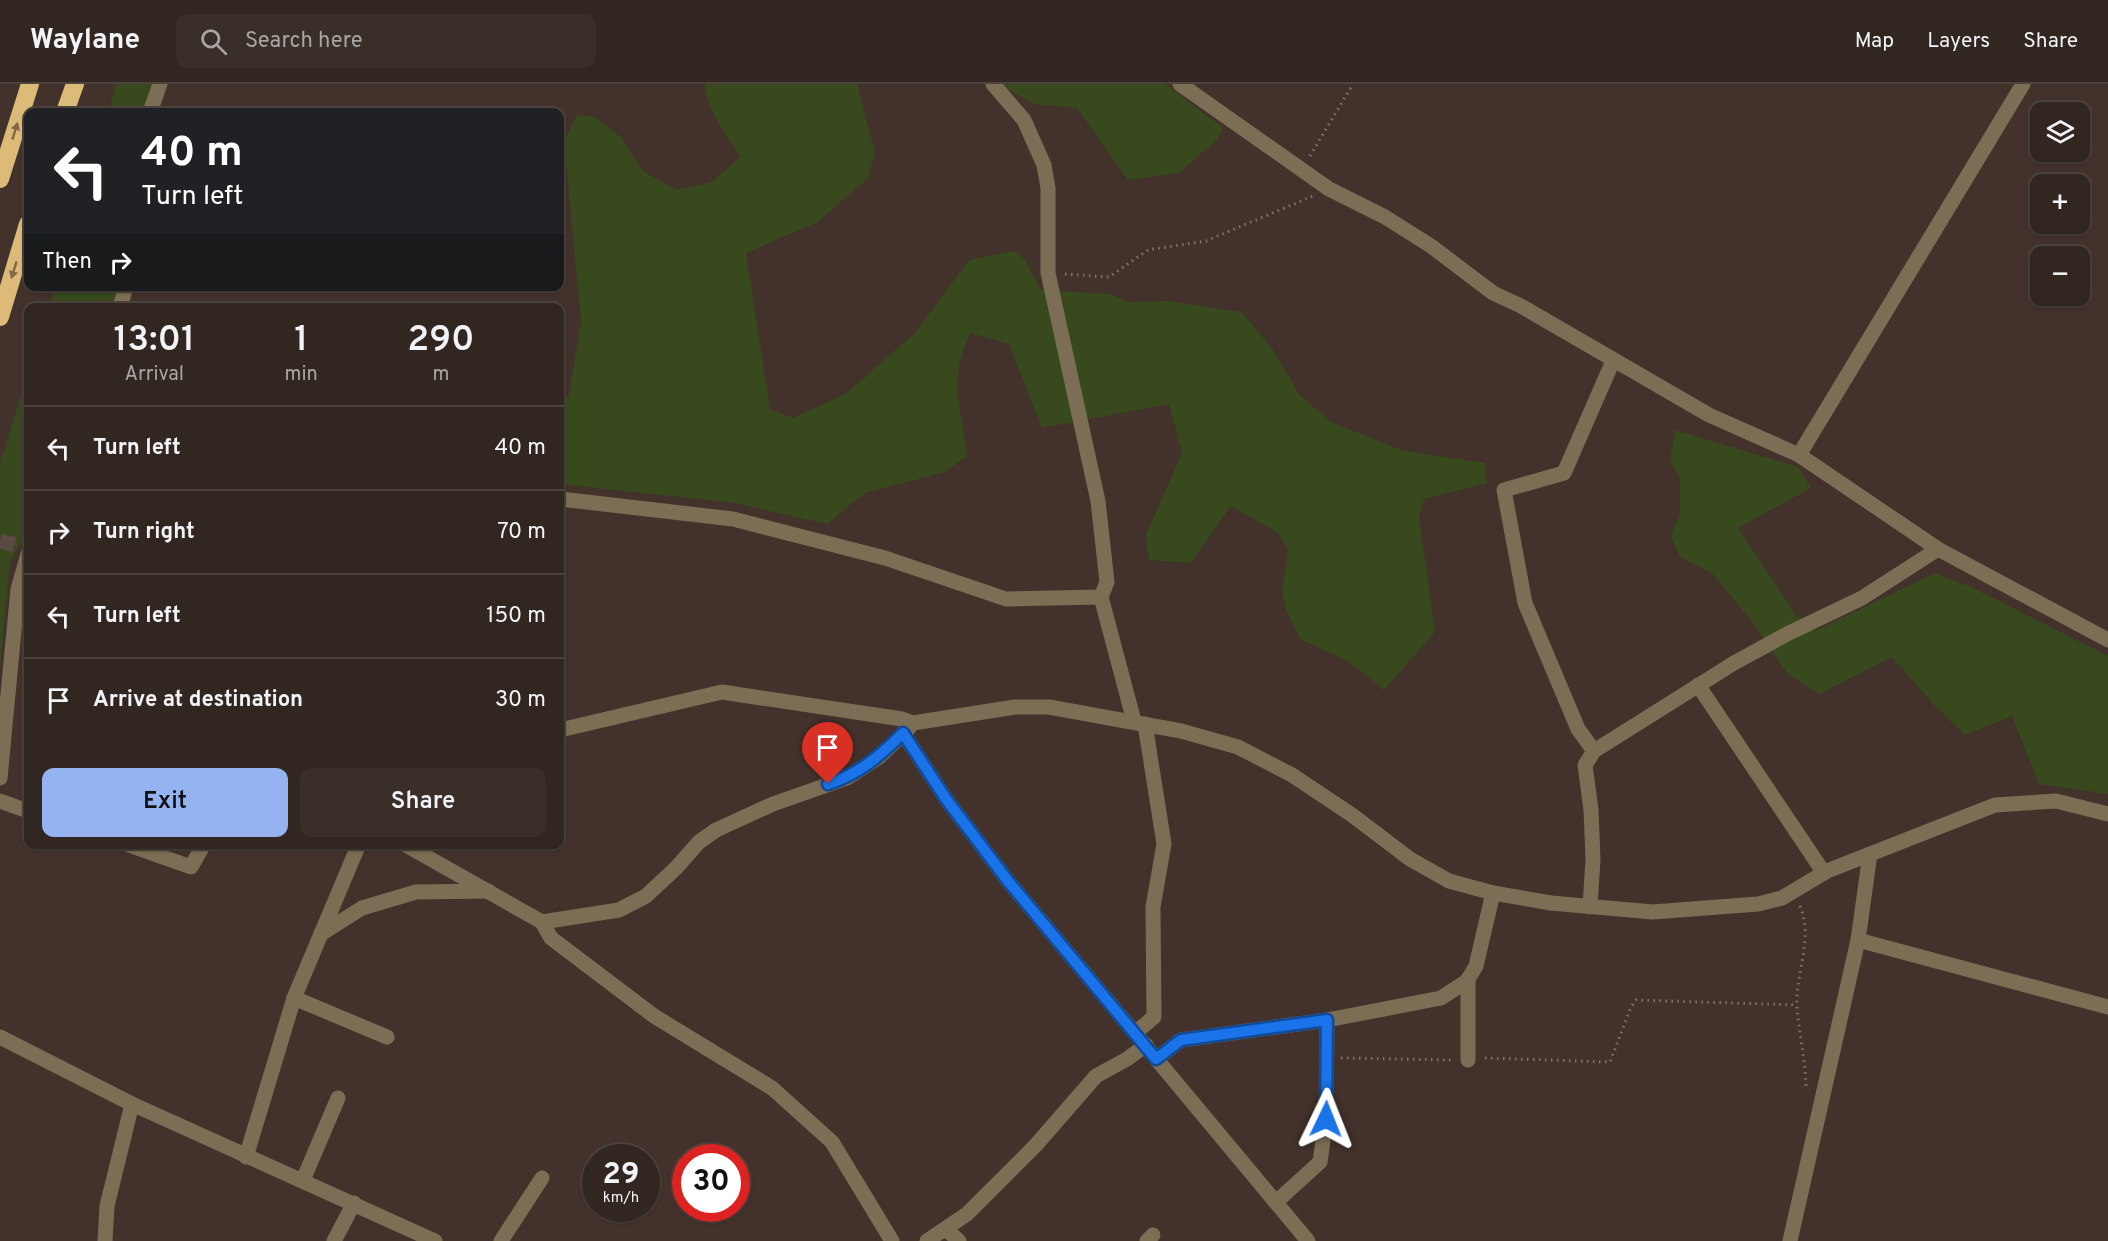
<!DOCTYPE html>
<html lang="en">
<head>
<meta charset="utf-8">
<style>
  :root { --surface:#322620; --page:#3a2e29; --text:#f1f3f6; --muted:#a8a5a5; --line:#4d433e; --accent:#95b2f1 }
  body { margin:0; font-family:Overpass,sans-serif; background:var(--page); color:var(--text); height:100vh; display:flex; flex-direction:column; font-size:22px; white-space:nowrap }
  * { box-sizing:border-box; margin:0 }
  p { font-size:20px; color:var(--muted) }
  .icon { flex:none; width:33px; height:33px; fill:none; stroke:currentColor; stroke-width:2; stroke-linecap:round; stroke-linejoin:round }
  .map { position:relative; flex:1; overflow:hidden }
  .panel { position:absolute; left:24px; top:219px; width:540px; height:546px; display:flex; flex-direction:column; background:var(--surface); border-radius:12px; box-shadow:0 2px 4px #0004,0 0 0 2px var(--line) }
  .panel>* { flex:none }
  .guide { position:absolute; left:24px; top:24px; width:540px; height:183px; border-radius:12px; box-shadow:0 2px 4px #0004,0 0 0 2px var(--line); background:#202124; color:#fff; overflow:hidden }
  .buttons { position:absolute; left:2030px; top:18px; display:grid; gap:12px }
  .buttons a { display:grid; place-items:center; width:60px; height:60px; border-radius:12px; background:var(--surface); box-shadow:0 2px 4px #0004,0 0 0 2px var(--line); font-size:30px }
  .speed { position:absolute; left:582px; top:1060px; display:flex; gap:12px; font-size:30px; font-weight:700; text-align:center }
  .speed>* { display:grid; place-content:center; width:78px; height:78px; border-radius:50%; background:var(--surface); box-shadow:0 2px 4px #0004,0 0 0 2px var(--line); line-height:1 }
  .speed small { font-size:15px; font-weight:400 }
  .speed .limit { border:9px solid #d22; background:#fff; color:#111 }
  .pin { position:absolute; display:grid; place-items:center; width:51px; height:51px; color:#fff; margin:-62px -26px; border-radius:50% 50% 50% 0; rotate:-45deg; box-shadow:0 0 6px #0007 }
  .pin .icon { rotate:45deg }
  .me { position:absolute; width:66px; margin:-33px; rotate:2deg; stroke-linejoin:round; filter:drop-shadow(0 0 4px #0008) }
  .turn { display:flex; align-items:center; gap:21px; height:126px; padding:0 18px; font-size:27px }
  .turn .icon { width:78px; height:78px; stroke-width:2.5 }
  .turn b { display:block; font-size:42px; line-height:51px }
  .then { display:flex; align-items:center; height:57px; padding:0 18px; background:#0003; gap:12px; font-size:22px }
  .eta { display:flex; justify-content:space-evenly; align-items:center; height:102px; text-align:center }
  .eta b { font-size:36px; font-weight:600; line-height:42px }
  .button { display:flex; gap:12px; margin-top:auto; padding:12px 18px }
  .button a { flex:1; height:69px; border-radius:12px; background:var(--accent); color:#111; font-size:24px; font-weight:600; line-height:69px; text-align:center }
  .button a+a { background:var(--page); color:var(--text) }
  ul { padding:0; list-style:none }
  li { display:flex; align-items:center; gap:18px; height:84px; padding:0 18px; border-top:2px solid var(--line) }
  li div { flex:1 }
  li b { display:block; font-size:22px }
  li em { font-style:normal }
  header { display:flex; align-items:center; gap:36px; box-sizing:border-box; height:84px; padding:0 30px; background:var(--surface); border-bottom:2px solid var(--line) }
  header strong { font-size:28px }
  nav { display:flex; gap:33px; margin-inline-start:auto; font-size:21px }
  .search { width:420px; height:54px; background:var(--page); display:flex; align-items:center; gap:15px; box-sizing:border-box; padding:0 21px; border-radius:12px; color:var(--muted); font-size:22px }
  .map>svg:first-child { display:block }
</style>
</head>
<body>
<header>
<strong>Waylane</strong>
<div class="search"><svg class="icon" aria-label="search" viewBox="0 0 24 24"><circle cx="10" cy="10" r="6"/><path d="M15 15l6 6"/></svg>Search here</div>
<nav><a>Map</a><a>Layers</a><a>Share</a></nav>
</header>
<div class="map">
<svg width="2108" height="1157" viewBox="0 0 2108 1157">
  <rect width="100%" height="100%" fill="#43322b"/>
  <g fill="#38491e">
    <path d="M116 0H153L143 28H108Z"/>
    <path d="M705 0H857L875 68 868 94 818 138 746 169 770 325 793 334 847 309 915 249 969 176 1014 167 1025 176 1041 206 1109 210 1129 218 1168 217 1241 228 1272 264 1299 310 1331 338 1404 367 1485 379 1487 399 1424 415 1419 433 1435 548 1384 606 1348 577 1300 555 1286 525 1282 506 1288 467 1278 449 1231 422 1191 479 1149 476 1146 451 1182 369 1169 320 1042 344 1009 260 971 249C947 294 962 325 967 372L945 388 865 409 827 440 735 419 560 400V318L569 311 581 237 564 55 578 31 593 32 621 53 643 87 677 106 712 98 740 73C728 52 705 25 705 0Z"/>
    <path d="M999 0H1165L1223 44 1217 56 1179 89 1128 96 1077 24 1034 20Z"/>
    <path d="M55 203H119L113 223 49 224Z"/>
    <path d="M28 288V445L10 478 0 581V380Z"/>
    <path d="M1675 346 1798 383 1811 404 1738 444 1796 531 1815 547 1935 489 1971 503 2108 572V710L2039 700 2012 632 1965 651 1935 622 1892 573 1819 610 1788 590 1753 539 1712 489 1680 473 1671 453 1680 429V395L1670 377Z"/>
  </g>
  <g fill="none" stroke-linecap="round" stroke-linejoin="round">
    <path stroke="#5a4a43" stroke-width="15" stroke-dasharray="15 8" stroke-linecap="butt" d="M0 457 28 464"/>
    <g stroke="#82746e" stroke-width="3" stroke-dasharray="1.5 4.5" stroke-linecap="butt">
      <path d="M1310 72 1353 0"/>
      <path d="M1065 190 1109 193 1148 166 1206 157 1313 112"/>
      <path d="M1800 822C1814 855 1795 889 1797 923 1799 951 1806 977 1806 1006"/>
      <path d="M1341 974 1451 976"/>
      <path d="M1485 974 1610 978 1631 923 1636 916 1797 921"/>
    </g>
    <g stroke="#7c6e54" stroke-width="15">
      <path d="M993 0 1024 36 1044 81 1048 104V189L1098 417 1107 498 1101 513 1134 637"/>
      <path d="M1180 0 1329 105 1385 133 1431 162 1493 209 1521 222 1709 331 1799 371 1938 465 2108 556"/>
      <path d="M150 28 160 0"/>
      <path d="M120 224 126 202"/>
      <path d="M1799 371 2023 0"/>
      <path d="M560 415 733 435 885 474 1006 515 1101 513"/>
      <path d="M1698 601 1824 789"/>
      <path d="M560 646 722 608 902 635 913 639 1015 623H1049L1181 647 1238 663 1292 691 1352 731 1410 775 1449 797 1493 809 1551 819 1653 828 1758 820 1782 814 1827 787 1995 721 2056 717 2108 730"/>
      <path d="M903 649 946 715 1008 797 1308 1157"/>
      <path d="M1594 667 1578 645 1525 519 1504 406 1564 389 1613 277"/>
      <path d="M0 694 18 505 28 470"/>
      <path d="M0 717 28 727"/>
      <path d="M126 760 191 783 204 760"/>
      <path d="M404 760 542 838 551 854 654 932 772 1004 832 1058 892 1157"/>
      <path d="M1590 823 1593 775 1591 726 1585 681 1594 667 1734 579 1787 550 1862 514 1938 465"/>
      <path d="M542 838 619 826 646 812 676 784 699 758 716 746 773 720 847 694 879 673 909 644"/>
      <path d="M321 850 362 824 416 808 488 807"/>
      <path d="M1858 856 2108 923"/>
      <path d="M294 914 387 953"/>
      <path d="M1135 949 1154 933 1153 823 1164 760 1145 640"/>
      <path d="M0 953 132 1020 435 1157"/>
      <path d="M1156 975 1181 956 1327 936 1441 914 1467 897 1476 882 1493 809"/>
      <path d="M1468 976V895"/>
      <path d="M246 1073 294 914 359 760"/>
      <path d="M303 1096 338 1014"/>
      <path d="M1276 1118 1320 1078 1326 1035 1327 936"/>
      <path d="M946 1145 959 1157"/>
      <path d="M105 1157 107 1122 132 1020"/>
      <path d="M334 1157 354 1119"/>
      <path d="M501 1157 542 1094"/>
      <path d="M927 1157 967 1130 1036 1061 1096 992 1127 975 1146 961"/>
      <path d="M1147 1157 1153 1151"/>
      <path d="M1790 1157 1858 856 1870 770"/>
    </g>
    <g stroke="#dcba77" stroke-width="18">
      <path d="M65 28 75 0"/>
      <path d="M0 95 30 0"/>
      <path d="M0 233 28 140"/>
    </g>
  </g>
  <defs><path id="oneway-solid" d="M-6-.8H1V-3.2L6.5 0L1 3.2V.8H-6Z" transform="scale(1.5)"/></defs>
  <g fill="#806849">
    <use href="#oneway-solid" transform="translate(15 47) rotate(-73)"/>
    <use href="#oneway-solid" transform="translate(14 186) rotate(107)"/>
  </g>
  <g fill="none" stroke-linecap="round" stroke-linejoin="round">
    <defs>
      <path id="route" d="M828 700C859 690 880 672 903 649L946 715 1008 797 1156 975 1181 956 1327 936 1326 1035"/>
    </defs>
    <use href="#route" stroke="#114b97" stroke-width="15"/>
    <use href="#route" stroke="#1a73e8" stroke-width="10"/>
  </g>
</svg>
<div class="buttons">
<a><svg class="icon" aria-label="layers" viewBox="0 0 24 24"><path d="M12 4l9 5-9 5-9-5zM3 14l9 5 9-5"/></svg></a>
<a>+</a>
<a>−</a>
</div>
<div class="speed"><div>29<small>km/h</small></div><div class="limit">30</div></div>
<div class="pin" style="left:828px;top:700px;background:#d93025"><svg class="icon" aria-label="arrive" viewBox="0 0 24 24"><path d="M6 21V4h12l-3 4 3 4H6"/></svg></div>
<svg class="me" style="left:1326px;top:1035px" viewBox="-20 -20 40 40"><path d="M0-17L14 15 0 8-14 15z" fill="#1a73e8" stroke="#fff" stroke-width="4"/></svg>
<div class="guide">
<div class="turn"><svg class="icon" aria-label="left" viewBox="0 0 24 24"><path d="M17 20v-9H6M10 6l-5 5 5 5"/></svg><div><b>40 m</b>Turn left</div></div>
<div class="then">Then<svg class="icon" aria-label="right" viewBox="0 0 24 24"><path d="M7 20v-9h11M14 6l5 5-5 5"/></svg></div>
</div>
<section class="panel">
<div class="eta">
<div><b>13:01</b><p>Arrival</p></div>
<div><b>1</b><p>min</p></div>
<div><b>290</b><p>m</p></div>
</div>
<ul>
<li><svg class="icon" aria-label="left" viewBox="0 0 24 24"><path d="M17 20v-9H6M10 6l-5 5 5 5"/></svg><div><b>Turn left</b></div><em>40 m</em></li>
<li><svg class="icon" aria-label="right" viewBox="0 0 24 24"><path d="M7 20v-9h11M14 6l5 5-5 5"/></svg><div><b>Turn right</b></div><em>70 m</em></li>
<li><svg class="icon" aria-label="left" viewBox="0 0 24 24"><path d="M17 20v-9H6M10 6l-5 5 5 5"/></svg><div><b>Turn left</b></div><em>150 m</em></li>
<li><svg class="icon" aria-label="arrive" viewBox="0 0 24 24"><path d="M6 21V4h12l-3 4 3 4H6"/></svg><div><b>Arrive at destination</b></div><em>30 m</em></li>
</ul>
<div class="button"><a>Exit</a><a>Share</a></div>
</section>
</div>
</body>
</html>
